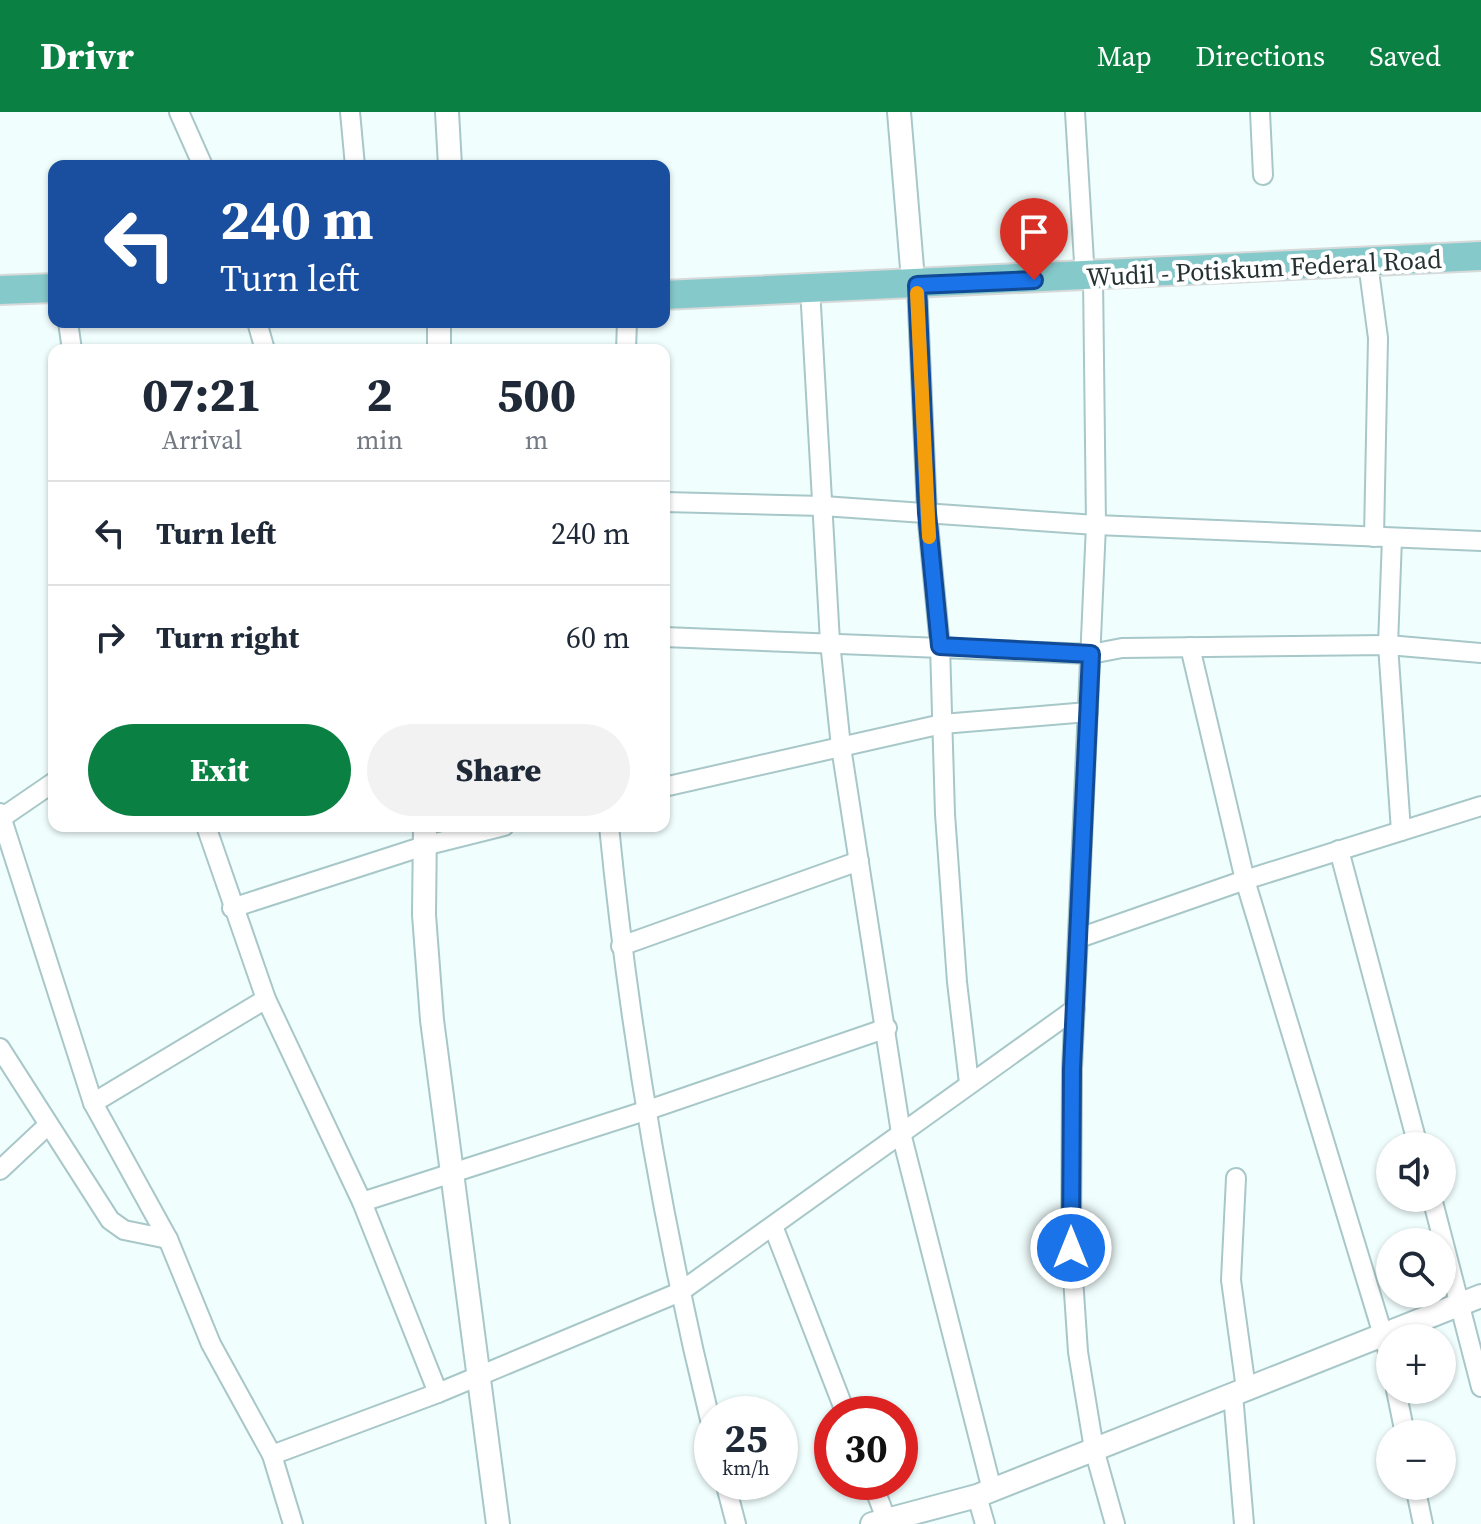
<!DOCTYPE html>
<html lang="en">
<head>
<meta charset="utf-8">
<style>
  :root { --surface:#fff; --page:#f2f2f3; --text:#1f2937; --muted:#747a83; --line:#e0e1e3; --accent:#0b8043 }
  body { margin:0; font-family:"Source Serif 4",serif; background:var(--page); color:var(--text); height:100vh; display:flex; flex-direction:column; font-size:30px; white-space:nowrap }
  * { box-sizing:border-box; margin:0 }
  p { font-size:26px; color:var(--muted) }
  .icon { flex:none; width:44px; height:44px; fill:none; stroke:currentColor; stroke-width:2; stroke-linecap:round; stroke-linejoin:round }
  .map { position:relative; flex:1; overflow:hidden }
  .panel { position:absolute; left:48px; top:232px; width:622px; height:488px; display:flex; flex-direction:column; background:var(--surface); border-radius:16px; box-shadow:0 2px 6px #0004 }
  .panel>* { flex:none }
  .hud { position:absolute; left:48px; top:48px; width:622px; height:168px; border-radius:16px; box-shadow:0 2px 6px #0004; background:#1a4fa0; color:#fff; overflow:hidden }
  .fabs { position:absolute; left:1376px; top:1020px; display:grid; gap:16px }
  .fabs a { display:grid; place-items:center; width:80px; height:80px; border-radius:50%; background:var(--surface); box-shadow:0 2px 6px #0004; font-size:40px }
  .speed { position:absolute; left:694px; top:1284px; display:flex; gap:16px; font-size:40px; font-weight:700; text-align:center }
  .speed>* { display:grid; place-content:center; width:104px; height:104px; border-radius:50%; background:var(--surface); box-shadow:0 2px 6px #0004; line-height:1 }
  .speed small { font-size:20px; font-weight:400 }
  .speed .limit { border:12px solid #d22; background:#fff; color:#111 }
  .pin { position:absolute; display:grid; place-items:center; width:68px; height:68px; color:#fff; margin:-82px -34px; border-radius:50% 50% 50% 0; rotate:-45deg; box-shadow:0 0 8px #0007 }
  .pin .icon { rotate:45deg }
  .me { position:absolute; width:88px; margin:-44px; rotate:0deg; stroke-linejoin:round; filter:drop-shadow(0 0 6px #0008) }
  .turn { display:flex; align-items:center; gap:28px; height:168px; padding:0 40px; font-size:36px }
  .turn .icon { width:104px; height:104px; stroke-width:2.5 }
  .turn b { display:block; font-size:56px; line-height:68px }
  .eta { display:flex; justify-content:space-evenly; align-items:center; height:136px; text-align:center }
  .eta b { font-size:48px; font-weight:800; line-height:56px }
  .button { display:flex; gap:16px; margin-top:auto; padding:16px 40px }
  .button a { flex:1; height:92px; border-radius:48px; background:var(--accent); color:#fff; font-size:32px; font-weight:800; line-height:92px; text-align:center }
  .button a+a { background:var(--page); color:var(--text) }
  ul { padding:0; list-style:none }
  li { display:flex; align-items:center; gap:24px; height:104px; padding:0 40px; border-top:2px solid var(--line) }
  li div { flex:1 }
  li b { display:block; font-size:30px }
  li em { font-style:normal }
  header { display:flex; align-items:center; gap:48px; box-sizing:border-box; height:112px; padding:0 40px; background:var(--accent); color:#fff }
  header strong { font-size:38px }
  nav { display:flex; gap:44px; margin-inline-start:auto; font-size:28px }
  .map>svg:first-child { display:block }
</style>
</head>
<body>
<header>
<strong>Drivr</strong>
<nav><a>Map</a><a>Directions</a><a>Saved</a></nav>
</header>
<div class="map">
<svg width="1481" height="1412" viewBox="0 0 1481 1412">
  <rect width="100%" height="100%" fill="#f1fefe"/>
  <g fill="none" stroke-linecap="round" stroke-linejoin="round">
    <defs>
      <g id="minor">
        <path d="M179 0 203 54"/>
        <path d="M350 0 355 54"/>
        <path d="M1075 0 1084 150"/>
        <path d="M1260 0 1263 63"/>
        <path d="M1368 151 1378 226 1374 425"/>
        <path d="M1093 165 1096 413 1072 957 1071 1136 1078 1240 1094 1337 1115 1412"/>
        <path d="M917 173 927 401 940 534 945 702 957 870 969 971"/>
        <path d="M810 176 830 530 841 635 901 1021 992 1378"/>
        <path d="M68 210 72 238"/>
        <path d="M257 210 265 238"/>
        <path d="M626 238 627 210"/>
        <path d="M664 390 823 394 1096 413 1481 429"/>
        <path d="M1392 426 1388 533 1401 719"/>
        <path d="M664 525 1091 542 1122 536 1388 533 1481 541"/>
        <path d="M1190 535 1245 768 1390 1246"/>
        <path d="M664 675 942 612 1088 600"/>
        <path d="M0 701 93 991 168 1127 211 1232 272 1343 293 1412"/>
        <path d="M0 707 54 670"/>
        <path d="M206 714 266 887 362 1090 438 1281"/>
        <path d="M609 714C629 916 663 1118 712 1316"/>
        <path d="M1339 738 1418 1034"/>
        <path d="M232 796 424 734 504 714"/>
        <path d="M1079 826 1245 768 1481 694"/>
        <path d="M621 834 859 749"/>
        <path d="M0 936 110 1108 124 1118 168 1127"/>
        <path d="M93 991 266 887"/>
        <path d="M0 1058 48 1013"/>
        <path d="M1236 1066 1231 1168 1246 1277"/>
        <path d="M1432 1086 1481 1275"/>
        <path d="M362 1090 648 998 887 916"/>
        <path d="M773 1114 846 1302"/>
        <path d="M1396 1278 1405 1322"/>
        <path d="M1233 1282 1244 1412"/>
        <path d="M272 1343 438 1281 680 1180 1075 897"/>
        <path d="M725 1370 736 1412"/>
        <path d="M872 1370 888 1412"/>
        <path d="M1415 1374 1423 1412"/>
        <path d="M977 1384 985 1412"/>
      </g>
      <g id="tertiary">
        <path d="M447 0 450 54"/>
        <path d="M899 0 912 156"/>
        <path d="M439 210V238"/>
        <path d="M425 714 424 803 432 908 498 1412"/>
        <path d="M872 1412 977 1384 1481 1184"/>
      </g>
      <g id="primary">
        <path d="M0 178 54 176"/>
        <path d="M664 183 1481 144"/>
      </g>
    </defs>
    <use href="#minor" stroke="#a8c7c8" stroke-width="22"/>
    <use href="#tertiary" stroke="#a8c7c8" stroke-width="26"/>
    <use href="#primary" stroke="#d8dada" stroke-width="32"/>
    <use href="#minor" stroke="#fff" stroke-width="18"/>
    <use href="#tertiary" stroke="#fff" stroke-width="22"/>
    <use href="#primary" stroke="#86c9cb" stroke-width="28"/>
  </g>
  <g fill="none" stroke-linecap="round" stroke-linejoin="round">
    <defs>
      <path id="route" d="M1034 168 917 173 927 401 940 534 1091 542 1072 957 1071 1136"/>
    </defs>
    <use href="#route" stroke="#114b97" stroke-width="20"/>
    <use href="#route" stroke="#1a73e8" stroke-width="14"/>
    <path stroke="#f59e0b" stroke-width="14" d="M917 181 929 425"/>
  </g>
  <g text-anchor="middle" stroke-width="8" stroke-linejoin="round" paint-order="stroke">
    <g font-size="26" fill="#253132" stroke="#fff">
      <text transform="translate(1264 156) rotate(-3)" y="9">Wudil - Potiskum Federal Road</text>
    </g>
  </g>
</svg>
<div class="fabs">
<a><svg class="icon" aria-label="sound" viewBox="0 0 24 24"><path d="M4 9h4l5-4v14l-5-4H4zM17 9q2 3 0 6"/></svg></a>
<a><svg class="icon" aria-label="search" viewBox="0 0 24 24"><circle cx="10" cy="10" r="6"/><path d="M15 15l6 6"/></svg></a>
<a>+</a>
<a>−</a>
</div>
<div class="speed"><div>25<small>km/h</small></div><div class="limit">30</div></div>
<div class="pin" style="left:1034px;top:168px;background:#d93025"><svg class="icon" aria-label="arrive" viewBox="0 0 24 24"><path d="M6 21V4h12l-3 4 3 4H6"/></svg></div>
<svg class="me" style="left:1071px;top:1136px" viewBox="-20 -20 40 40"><circle r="17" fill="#1a73e8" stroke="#fff" stroke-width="3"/><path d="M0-11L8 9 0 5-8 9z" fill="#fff"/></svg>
<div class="hud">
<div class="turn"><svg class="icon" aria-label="left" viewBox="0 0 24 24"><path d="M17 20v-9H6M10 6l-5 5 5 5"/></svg><div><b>240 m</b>Turn left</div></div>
</div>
<section class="panel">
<div class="eta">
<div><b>07:21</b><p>Arrival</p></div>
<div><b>2</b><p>min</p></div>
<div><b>500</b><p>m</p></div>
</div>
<ul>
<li><svg class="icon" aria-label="left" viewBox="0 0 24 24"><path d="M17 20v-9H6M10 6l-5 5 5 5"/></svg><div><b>Turn left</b></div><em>240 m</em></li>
<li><svg class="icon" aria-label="right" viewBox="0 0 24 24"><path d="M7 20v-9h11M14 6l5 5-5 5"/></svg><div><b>Turn right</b></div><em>60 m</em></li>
</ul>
<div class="button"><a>Exit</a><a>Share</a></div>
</section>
</div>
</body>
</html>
